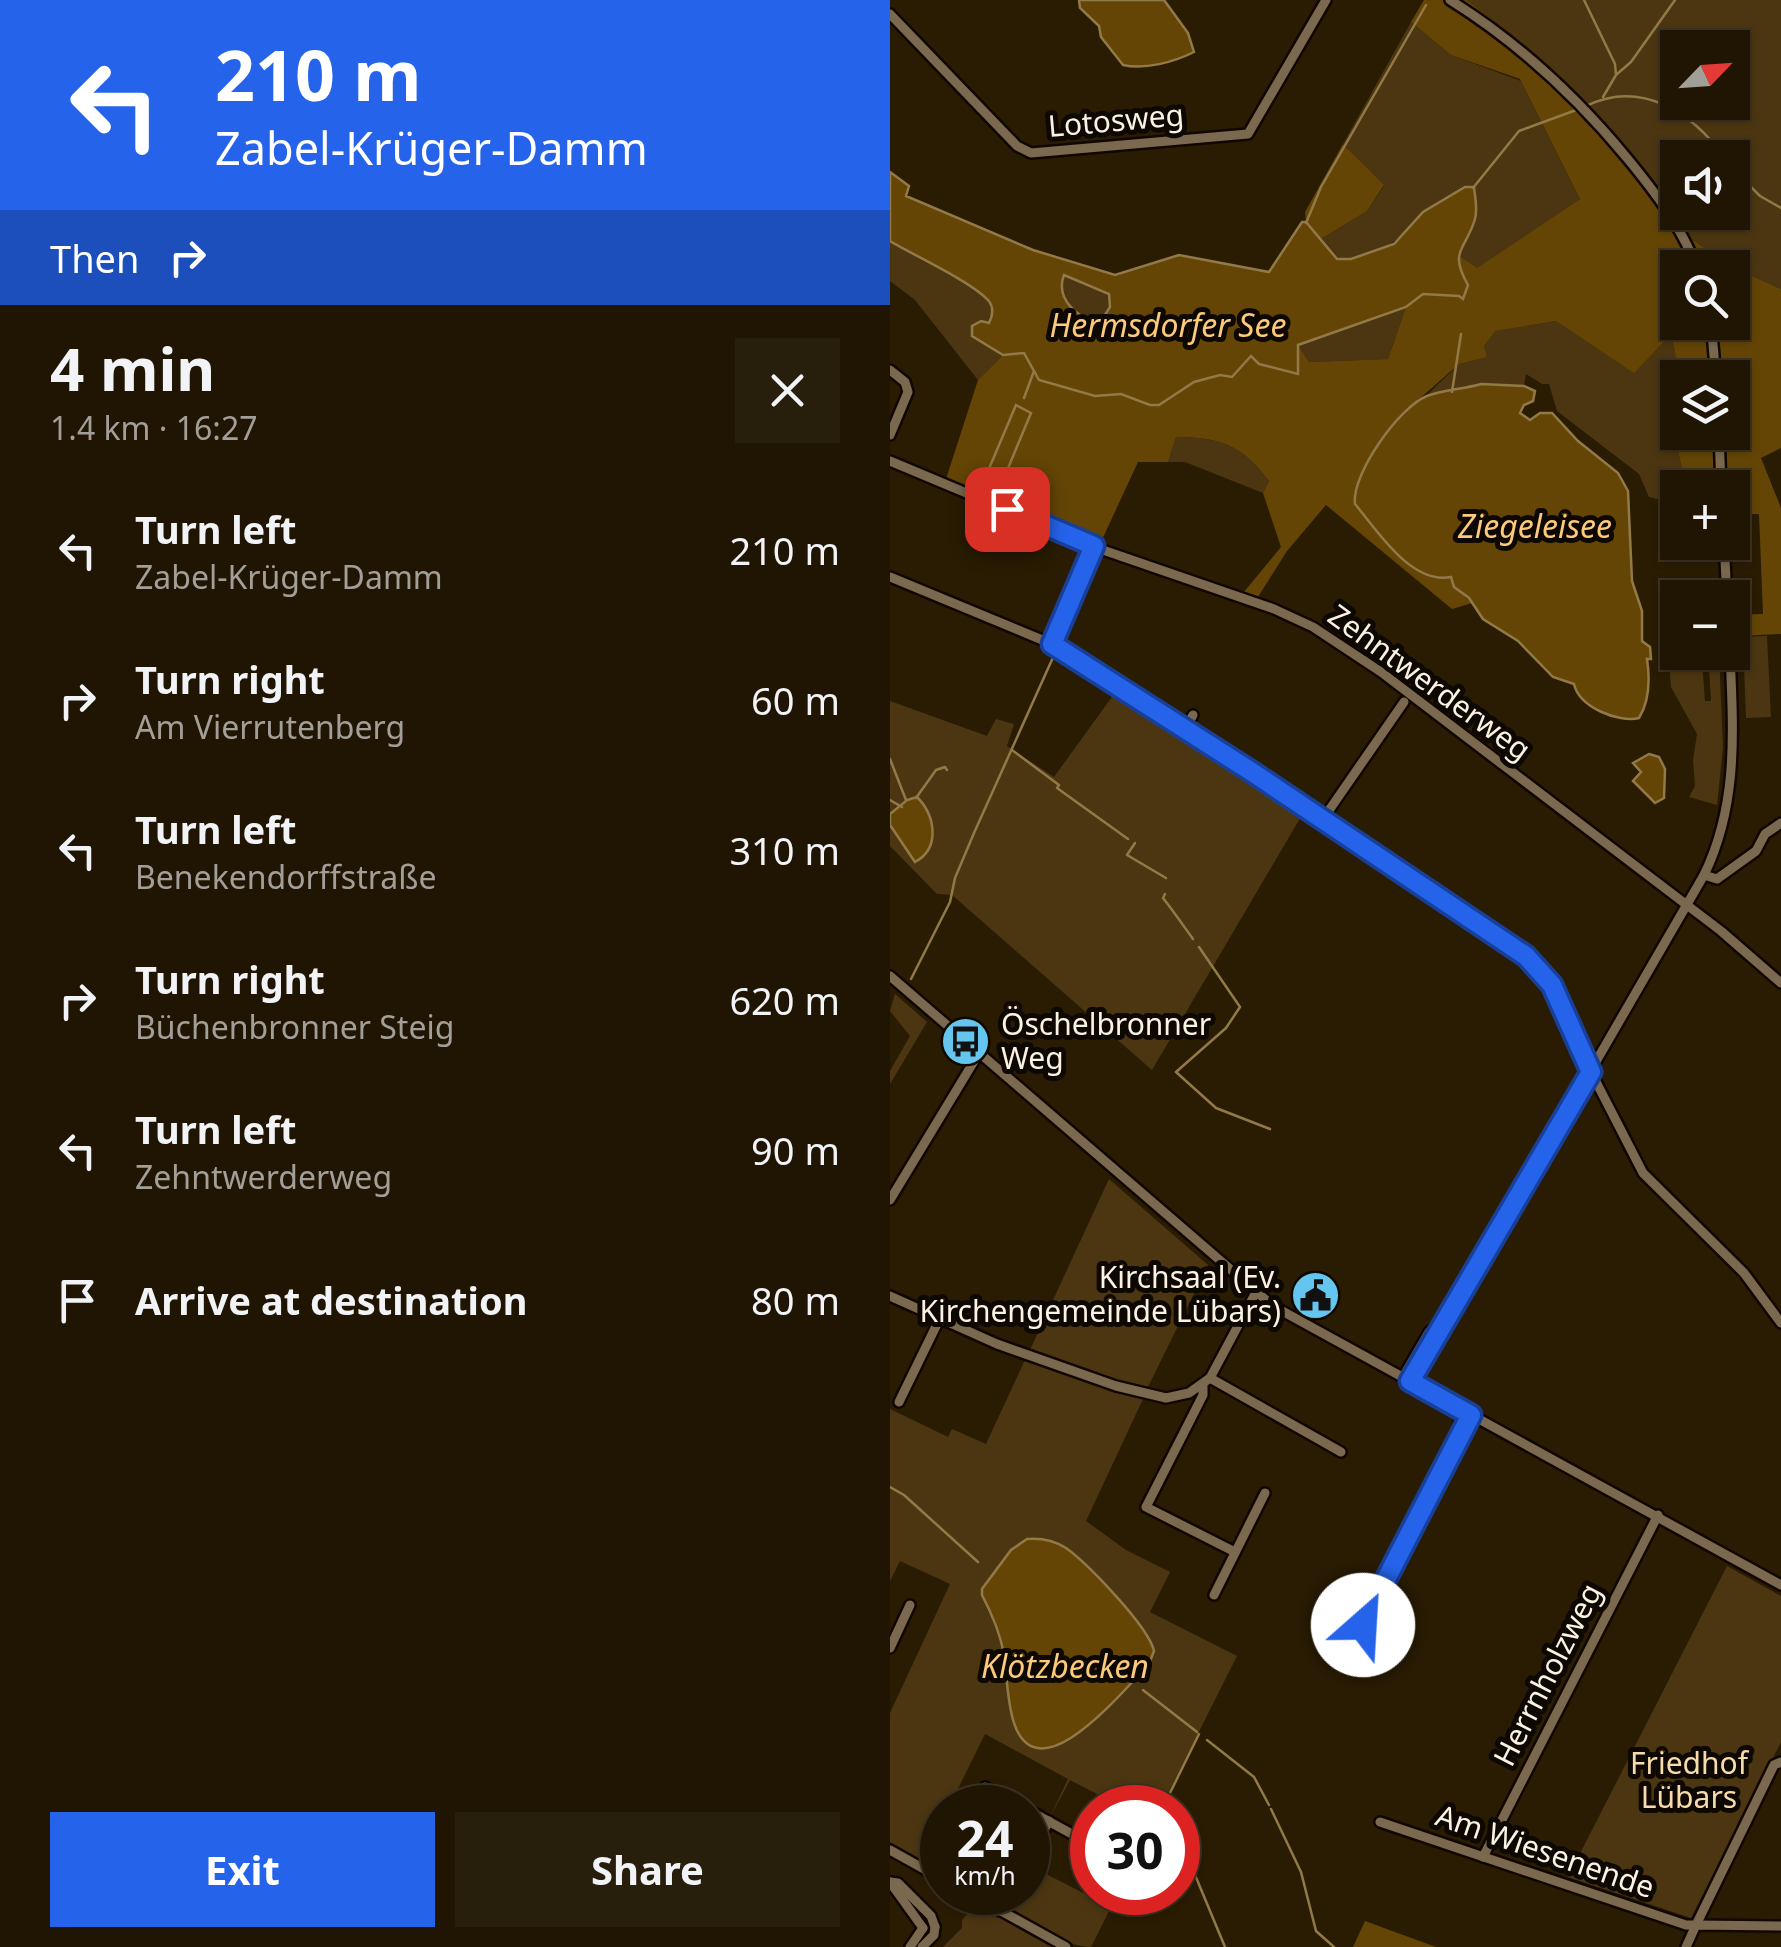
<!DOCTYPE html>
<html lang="en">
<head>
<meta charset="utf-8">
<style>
  :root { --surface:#201502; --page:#281e0c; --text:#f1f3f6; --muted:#a29f99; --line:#3d3424; --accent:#2563eb }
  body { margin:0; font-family:"Noto Sans",sans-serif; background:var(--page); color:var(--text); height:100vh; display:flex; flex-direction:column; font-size:38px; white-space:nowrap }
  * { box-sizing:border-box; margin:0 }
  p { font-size:32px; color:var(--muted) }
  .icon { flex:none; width:55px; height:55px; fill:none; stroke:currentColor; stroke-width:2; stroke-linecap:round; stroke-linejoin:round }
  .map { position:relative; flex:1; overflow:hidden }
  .details { display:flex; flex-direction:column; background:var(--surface); width:890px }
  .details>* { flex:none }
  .banner { background:#2563eb; color:#fff; overflow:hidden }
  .needle { width:65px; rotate:65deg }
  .fabs { position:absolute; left:770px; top:30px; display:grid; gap:20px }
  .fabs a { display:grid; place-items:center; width:90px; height:90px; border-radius:0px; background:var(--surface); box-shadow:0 2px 8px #0004,0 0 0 2px var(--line); font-size:50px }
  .speed { position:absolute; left:30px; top:1785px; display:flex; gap:20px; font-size:50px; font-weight:700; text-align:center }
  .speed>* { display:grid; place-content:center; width:130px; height:130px; border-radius:50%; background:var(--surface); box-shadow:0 2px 8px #0004,0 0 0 2px var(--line); line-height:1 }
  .speed small { font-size:25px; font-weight:400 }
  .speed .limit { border:15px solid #d22; background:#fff; color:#111 }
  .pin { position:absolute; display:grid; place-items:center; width:85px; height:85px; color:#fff; margin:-42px; border-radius:20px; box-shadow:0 5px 15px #0006 }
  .me { position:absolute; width:110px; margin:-55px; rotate:26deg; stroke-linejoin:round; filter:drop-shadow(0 0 8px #0008) }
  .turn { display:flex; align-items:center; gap:35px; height:210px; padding:0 50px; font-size:45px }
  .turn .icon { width:130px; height:130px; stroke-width:2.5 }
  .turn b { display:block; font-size:70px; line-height:85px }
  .then { display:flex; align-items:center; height:95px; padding:0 50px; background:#0003; gap:20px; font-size:38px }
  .round { display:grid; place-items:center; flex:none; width:105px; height:105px; border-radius:0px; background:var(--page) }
  .headline { display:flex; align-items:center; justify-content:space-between; height:170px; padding:0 50px }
  h1 { font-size:60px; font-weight:700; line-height:75px }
  .primary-button { display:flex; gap:20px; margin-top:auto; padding:20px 50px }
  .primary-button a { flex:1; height:115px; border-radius:0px; background:var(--accent); color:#fff; font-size:40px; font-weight:700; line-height:115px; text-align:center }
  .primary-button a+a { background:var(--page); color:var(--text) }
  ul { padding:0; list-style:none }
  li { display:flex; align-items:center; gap:30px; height:150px; padding:0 50px }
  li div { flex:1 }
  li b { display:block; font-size:38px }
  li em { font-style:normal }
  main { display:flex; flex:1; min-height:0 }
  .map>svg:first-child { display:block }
</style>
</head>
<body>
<main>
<section class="details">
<div class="banner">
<div class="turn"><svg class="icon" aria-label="left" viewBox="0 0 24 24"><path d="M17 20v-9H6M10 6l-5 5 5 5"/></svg><div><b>210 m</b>Zabel-Krüger-Damm</div></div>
<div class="then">Then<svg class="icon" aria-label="right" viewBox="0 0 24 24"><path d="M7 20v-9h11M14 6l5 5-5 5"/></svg></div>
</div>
<div class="headline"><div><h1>4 min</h1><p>1.4 km · 16:27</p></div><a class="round"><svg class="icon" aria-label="close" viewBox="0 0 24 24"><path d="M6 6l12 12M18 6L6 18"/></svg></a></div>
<ul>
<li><svg class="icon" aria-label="left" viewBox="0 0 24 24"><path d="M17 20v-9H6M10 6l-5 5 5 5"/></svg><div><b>Turn left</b><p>Zabel-Krüger-Damm</p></div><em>210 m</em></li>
<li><svg class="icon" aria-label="right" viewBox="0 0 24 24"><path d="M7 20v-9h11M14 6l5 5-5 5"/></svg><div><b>Turn right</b><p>Am Vierrutenberg</p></div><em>60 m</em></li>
<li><svg class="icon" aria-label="left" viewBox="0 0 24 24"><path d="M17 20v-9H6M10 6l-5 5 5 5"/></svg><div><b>Turn left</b><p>Benekendorffstraße</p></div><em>310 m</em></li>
<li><svg class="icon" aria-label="right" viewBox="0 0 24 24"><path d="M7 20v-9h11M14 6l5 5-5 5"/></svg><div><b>Turn right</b><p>Büchenbronner Steig</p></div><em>620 m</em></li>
<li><svg class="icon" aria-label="left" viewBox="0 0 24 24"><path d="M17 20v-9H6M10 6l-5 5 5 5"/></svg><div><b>Turn left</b><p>Zehntwerderweg</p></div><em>90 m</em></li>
<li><svg class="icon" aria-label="arrive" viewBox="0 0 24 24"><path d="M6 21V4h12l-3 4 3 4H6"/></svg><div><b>Arrive at destination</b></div><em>80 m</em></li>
</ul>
<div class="primary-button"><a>Exit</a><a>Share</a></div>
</section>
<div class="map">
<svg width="891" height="1947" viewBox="0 0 891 1947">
  <rect width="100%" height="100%" fill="#2a1c03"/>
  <g fill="#4c3611" fill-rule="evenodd">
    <path d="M577 0H891V289L844 268 800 238 696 102 623 36ZM788 48H842V102H788ZM788 158H842V212H788Z"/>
    <path d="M521 22 561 55 631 81 690 199 586 269 568 255 584 224 587 210 554 201C511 224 505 261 447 259L431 239 477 211 494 186 453 144Z"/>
    <path d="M0 241C24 255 82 282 98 301 104 308 102 316 99 324L91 321 82 326V336L113 355 88 380 25 300 0 281Z"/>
    <path d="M174 275 219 294 220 307 210 323C187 319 166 298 174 275Z"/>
    <path d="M516 307 498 359 419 362 408 345Z"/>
    <path d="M666 321 744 372 780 334C793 365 782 383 768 411L783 422 795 487 788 488 787 500 783 501 781 492H774L775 501 759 497 749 474 667 411 659 384H652L636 374 634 386 591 384 536 396 569 364 596 357 594 346 604 331Z"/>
    <path d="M286 437C330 437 352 445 379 481L373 493 295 462H278Z"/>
    <path d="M877 636 881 717 856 718 853 637Z"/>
    <path d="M818 653H829L833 747 827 805 799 797 805 786 803 761 807 734 781 687 779 660 812 661 815 701H821Z"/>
    <path d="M227 690 412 815 262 1070 62 895 47 894 0 846V701L97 736 106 719 124 724 117 746 164 777Z"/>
    <path d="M5 994 37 1022 0 1084V1071L20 1036 0 1011Z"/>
    <path d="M219 1179 318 1265 256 1391 139 1352Z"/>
    <path d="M135 1360 253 1399 196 1521 236 1550 280 1572 260 1612 347 1656 271 1807H232L180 1780 159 1819 178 1779 95 1734 59 1807 52 1808V1822L34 1861 0 1842V1713L60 1584 10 1561 0 1581V1409L58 1437 62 1429 96 1444ZM138 1539C151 1539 165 1540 176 1548 197 1563 259 1627 264 1651L124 1724 112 1648 92 1589 121 1550Z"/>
    <path d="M837 1566 891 1596V1742L801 1918 678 1877Z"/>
    <path d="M138 1865 221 1907 201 1947C173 1947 140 1920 116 1907L123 1893 138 1892Z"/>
    <path d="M86 1905 165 1947H53L72 1928V1920Z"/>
  </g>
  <g fill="#644506" fill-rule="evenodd">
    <path d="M534 0H577L623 36 696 102 800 238 844 268 891 289V448L871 458 891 508V634L848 636 844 631 843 615 873 614 869 514H843L842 488 795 487 783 422 768 412C781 384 793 365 780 335L744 373 666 321 605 331 594 346 597 357 569 364 511 415 486 448 464 494 465 504 505 552 539 574 561 577 564 587 582 603 562 609 436 505 397 551 368 597 354 592 391 547 373 493 379 481C352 445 330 437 286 437L278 462H248L210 544 56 479 88 380 113 355 134 353 149 380 205 396 231 394 260 405 276 400 303 382 330 375 342 377 362 356 369 364 408 374V345L419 362 498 359 516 307 533 293 570 296 578 285 569 270 568 255 587 268 690 199 630 79 561 55 521 22ZM788 268H842V322H788ZM788 378H842V432H788Z"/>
    <path d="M453 144 494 185 477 211 431 239 416 222 415 212Z"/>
    <path d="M475 1921 546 1947H463Z"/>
  </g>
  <g fill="#644506" stroke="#927948" stroke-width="2.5" fill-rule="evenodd">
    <path d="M189 0H274L298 33 304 52C284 62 255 70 233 65L211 37 209 26 190 8Z"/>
    <path d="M0 172 19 186 16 196 143 250 225 275 289 255 379 272 412 222H416L447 259H461L504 244 533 212 575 187H584C585 198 588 208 585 219 576 250 558 250 578 285L573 299 569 296 533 294 516 307 408 345V374L369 364 361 356 342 377 330 375 304 382 269 405H260L231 394 205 396 149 380 134 353 113 355 82 336V326L91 321 99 323C103 315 104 307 98 300 80 281 25 256 0 241ZM174 275 219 294 220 307 210 323C187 319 165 298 174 275Z"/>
    <path d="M591 384 634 386 645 391 643 401 634 405 630 413 640 420 650 413H662L688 441 728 473 738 491 742 581 752 611V641L760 647 761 659H757C760 679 760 700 749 718 728 723 689 707 684 684L663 677 628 641 593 619 579 598 564 587 561 577C521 585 487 530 465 504 461 475 509 407 537 396 553 390 574 389 591 384Z"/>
    <path d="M126 405 141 413 111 485 95 478Z"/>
    <path d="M759 754 769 757 775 769 774 798 765 803 743 781 751 772 743 763Z"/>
    <path d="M27 797C45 815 51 848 25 862L0 825V814L17 800Z"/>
    <path d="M137 1539C150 1538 165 1541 176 1548 197 1563 259 1627 264 1651L259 1664C235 1688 149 1797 124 1723 117 1702 117 1676 114 1654 110 1634 101 1612 92 1595V1589L121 1550Z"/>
  </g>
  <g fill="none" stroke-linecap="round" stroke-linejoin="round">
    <g stroke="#927948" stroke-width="2.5">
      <path d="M694 0 725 64 726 75 713 97"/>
      <path d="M727 74 741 62 785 0"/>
      <path d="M696 106C751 79 802 112 835 158"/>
      <path d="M842 168 870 196 891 208"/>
      <path d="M583 188 629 131 689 109"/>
      <path d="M416 223 431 187 536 5"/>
      <path d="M562 392 571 334"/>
      <path d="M134 398 144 371"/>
      <path d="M88 503 87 505 197 550 163 630"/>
      <path d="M122 750 169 785 167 788 238 839"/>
      <path d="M0 759 16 800"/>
      <path d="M26 798 46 770 55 767 57 770"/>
      <path d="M0 800 12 807"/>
      <path d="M245 843 237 855 276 878"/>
      <path d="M275 894 273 898C284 912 293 925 303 939"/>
      <path d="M309 947 350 1007 336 1028 286 1072 326 1108 380 1129"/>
      <path d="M21 979 60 902 65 878 84 833 165 653"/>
      <path d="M0 1487 14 1495 88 1562"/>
      <path d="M253 1690 307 1732"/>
      <path d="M317 1740 364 1777 379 1805"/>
      <path d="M275 1803 309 1734"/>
      <path d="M381 1809 411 1872 426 1931 444 1947"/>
      <path d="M288 1834 335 1947"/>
    </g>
    <defs>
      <g id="minor">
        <path d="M560 0C629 43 685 95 737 158 765 192 791 226 807 268"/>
        <path d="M0 14 127 146 141 153 358 134 436 0"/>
        <path d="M821 322 826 378"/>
        <path d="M0 370 15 382 18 392 0 435"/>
        <path d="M829 432 831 488"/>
        <path d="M0 461 210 549 384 609 423 627 491 672 831 931 891 983"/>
        <path d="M834 542 837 598"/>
        <path d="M0 577 162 644 362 772 636 956 662 985 701 1072 753 1173 854 1273 891 1323"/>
        <path d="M162 644 204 546"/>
        <path d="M295 729 303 715"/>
        <path d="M433 819 514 702"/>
        <path d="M814 875 827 879 866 851 875 834 891 823"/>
        <path d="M0 976 383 1306 891 1585"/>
        <path d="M0 1200 89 1053"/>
        <path d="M0 1296 107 1344 226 1386 276 1398 299 1393 320 1378 366 1292"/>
        <path d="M513 1377 539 1332 551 1323"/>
        <path d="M320 1378 451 1452"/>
        <path d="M521 1381 814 875C849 803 843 730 840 652"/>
        <path d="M313 1386V1395L256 1507 345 1552"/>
        <path d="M9 1402 49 1320"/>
        <path d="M565 1440 573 1410"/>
        <path d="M324 1595 375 1493"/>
        <path d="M478 1614 581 1415"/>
        <circle cx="479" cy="1622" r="8"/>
        <path d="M0 1648 20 1605"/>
        <path d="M95 1787 133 1808"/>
        <path d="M138 1810 202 1845"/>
        <path d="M490 1822 796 1925H806L884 1765 891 1762"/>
        <path d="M0 1850 52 1879"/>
        <path d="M593 1857 768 1515"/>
        <path d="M138 1861 159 1821"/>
        <path d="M0 1882 8 1883 41 1916 45 1927"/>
        <path d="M0 1882 33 1928"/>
        <path d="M77 1892 176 1947"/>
        <path d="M110 1911 120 1892"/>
        <path d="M20 1947 33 1928"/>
        <path d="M32 1947 44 1935 45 1927"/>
        <path d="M796 1947 806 1925 891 1926"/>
      </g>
    </defs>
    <use href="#minor" stroke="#120600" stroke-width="14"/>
    <use href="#minor" stroke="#7a694f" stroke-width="9"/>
  </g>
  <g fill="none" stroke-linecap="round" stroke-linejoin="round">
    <defs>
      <path id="route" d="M117 509 204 546 162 644 362 772 636 956 662 985 701 1072 520 1381 581 1415 478 1614 472 1618 473 1625"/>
    </defs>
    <use href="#route" stroke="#184099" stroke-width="25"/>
    <use href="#route" stroke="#2563eb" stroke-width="18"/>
  </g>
  <defs>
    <symbol id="bus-disc" viewBox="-11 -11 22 22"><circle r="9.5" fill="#64c5ee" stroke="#0e0802"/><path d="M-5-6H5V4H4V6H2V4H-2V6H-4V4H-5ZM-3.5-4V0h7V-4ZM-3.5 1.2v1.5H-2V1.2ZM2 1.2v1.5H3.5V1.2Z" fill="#111"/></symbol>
    <symbol id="civic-disc" viewBox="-11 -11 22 22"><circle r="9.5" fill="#64c5ee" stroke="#0e0802"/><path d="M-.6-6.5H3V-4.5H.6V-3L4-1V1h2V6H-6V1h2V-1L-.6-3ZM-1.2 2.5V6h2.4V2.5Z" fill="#111"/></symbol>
  </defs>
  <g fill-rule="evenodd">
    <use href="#bus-disc" x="48" y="1014" width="55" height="55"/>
    <use href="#civic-disc" x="398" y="1268" width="55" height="55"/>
  </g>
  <g text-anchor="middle" stroke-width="10" stroke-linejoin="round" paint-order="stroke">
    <g font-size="30" fill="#fcf2e3" stroke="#0e0802">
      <text transform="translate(226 121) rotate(-5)" y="10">Lotosweg</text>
      <text transform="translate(539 683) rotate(36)" y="10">Zehntwerderweg</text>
      <text transform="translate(658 1675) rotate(-63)" y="10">Herrnholzweg</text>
      <text transform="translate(655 1852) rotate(19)" y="10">Am Wiesenende</text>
    </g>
    <g font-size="30" fill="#fcf2e3" stroke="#0e0802" text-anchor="start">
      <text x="111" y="1035">Öschelbronner<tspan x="111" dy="34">Weg</tspan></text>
      <text x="391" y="1288" text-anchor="end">Kirchsaal (Ev.<tspan x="391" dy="34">Kirchengemeinde Lübars)</tspan></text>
    </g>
    <g font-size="30" fill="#f8dbad" stroke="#0e0802">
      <text x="799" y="1774">Friedhof<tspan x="799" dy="34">Lübars</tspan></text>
    </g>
    <g font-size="32" font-style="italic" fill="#fcca7a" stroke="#0e0802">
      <text x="278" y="337">Hermsdorfer See</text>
      <text x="645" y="538">Ziegeleisee</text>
      <text x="175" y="1678">Klötzbecken</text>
    </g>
  </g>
</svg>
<div class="fabs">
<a><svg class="needle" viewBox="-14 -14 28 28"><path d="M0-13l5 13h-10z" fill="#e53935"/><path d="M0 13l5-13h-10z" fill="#a29f99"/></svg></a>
<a><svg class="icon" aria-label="sound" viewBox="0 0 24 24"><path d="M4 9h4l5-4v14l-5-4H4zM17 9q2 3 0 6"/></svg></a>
<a><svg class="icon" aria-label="search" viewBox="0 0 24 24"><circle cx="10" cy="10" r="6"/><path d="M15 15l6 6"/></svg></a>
<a><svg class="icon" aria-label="layers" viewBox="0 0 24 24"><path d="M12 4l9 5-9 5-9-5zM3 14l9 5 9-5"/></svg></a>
<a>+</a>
<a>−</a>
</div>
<div class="speed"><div>24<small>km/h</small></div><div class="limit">30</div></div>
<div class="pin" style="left:117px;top:509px;background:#d93025"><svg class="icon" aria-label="arrive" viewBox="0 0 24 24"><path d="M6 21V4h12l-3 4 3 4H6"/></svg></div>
<svg class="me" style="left:473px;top:1625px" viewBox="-20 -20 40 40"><circle r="19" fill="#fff"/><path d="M0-13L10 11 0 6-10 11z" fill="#2563eb"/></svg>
</div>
</main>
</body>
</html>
